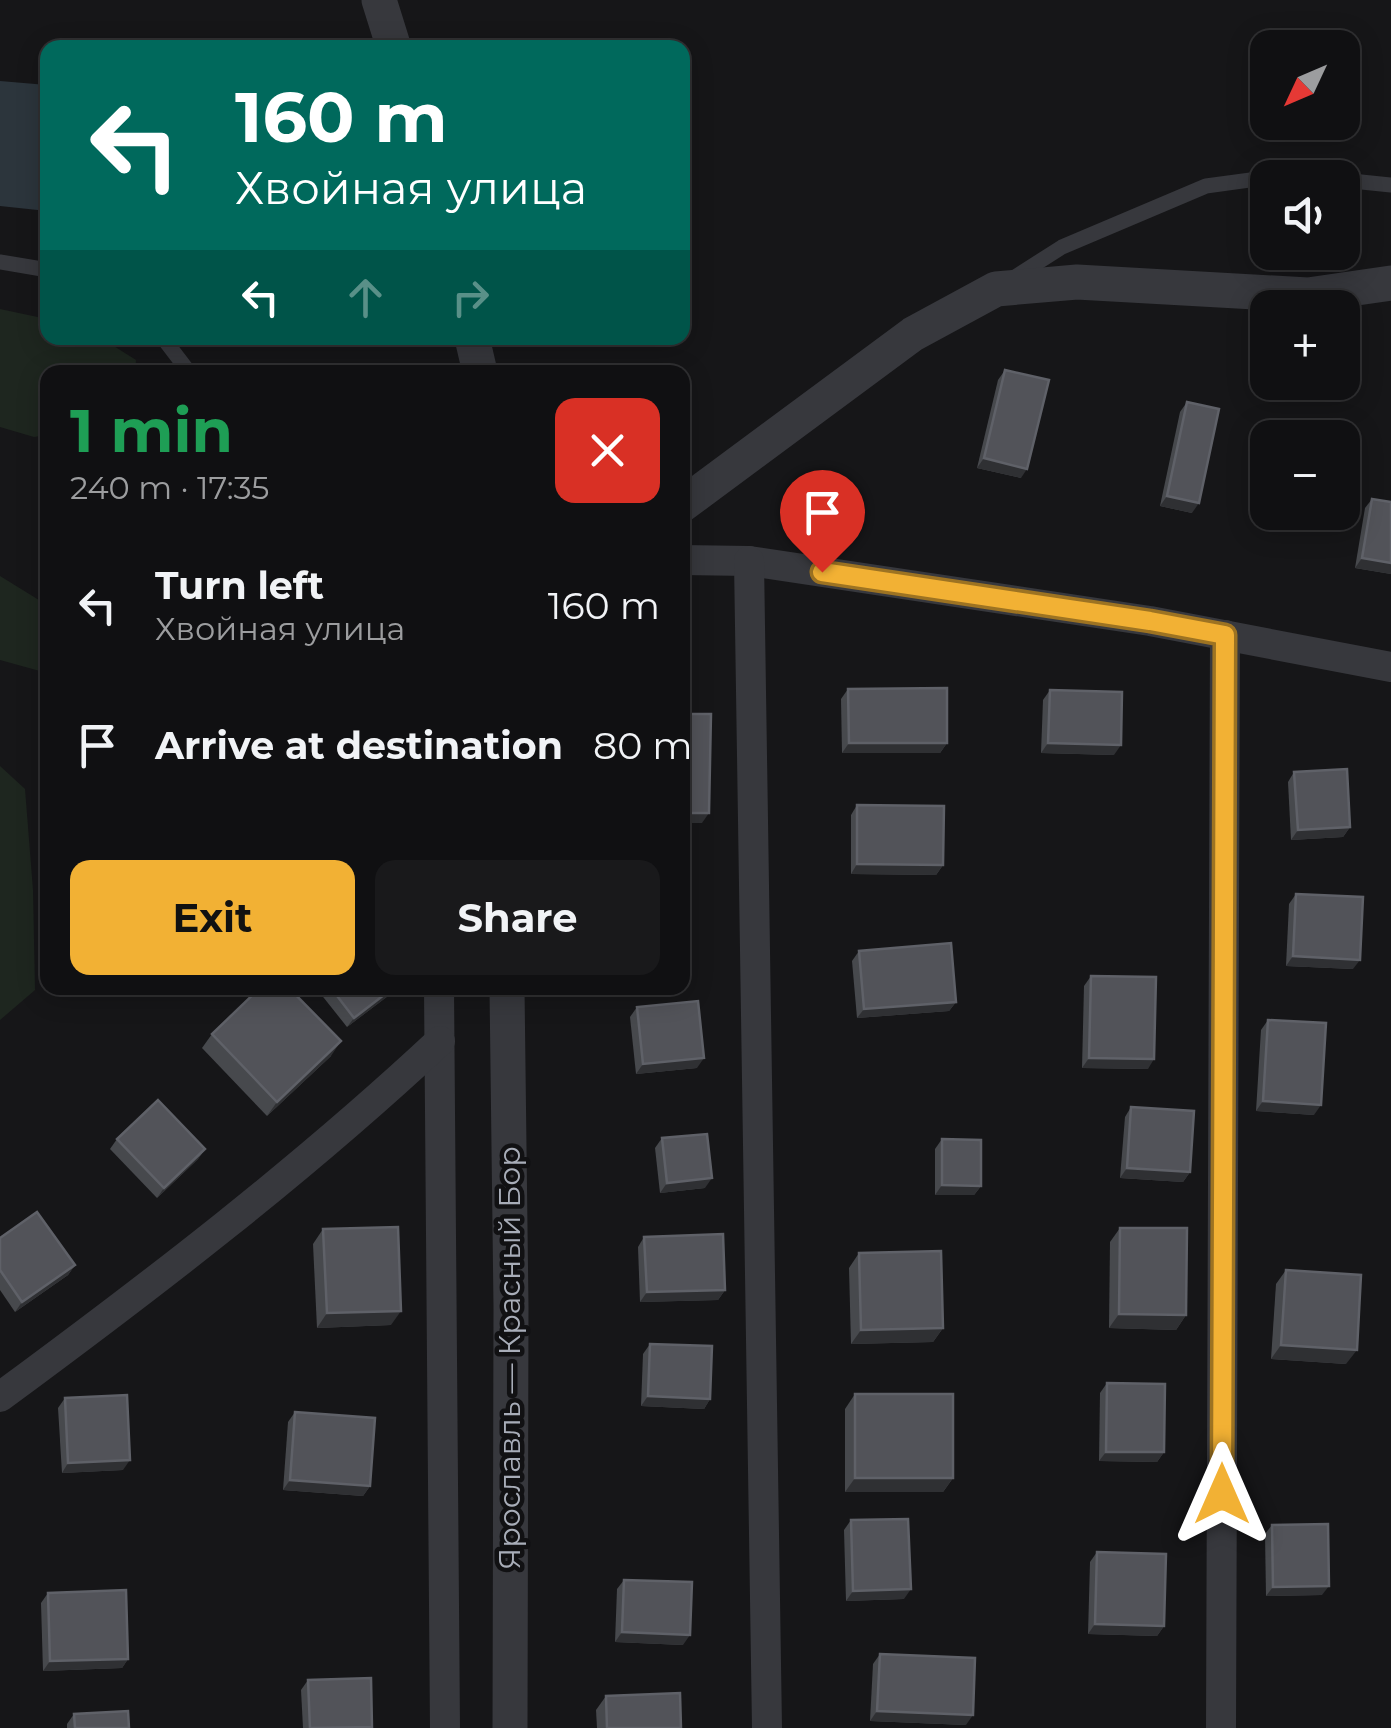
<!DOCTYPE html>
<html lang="en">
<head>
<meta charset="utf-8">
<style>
  :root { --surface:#101012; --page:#19191b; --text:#f1f3f6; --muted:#9c9d9f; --line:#303032; --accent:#f2b134 }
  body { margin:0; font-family:Montserrat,sans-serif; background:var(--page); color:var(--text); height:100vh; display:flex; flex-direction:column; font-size:38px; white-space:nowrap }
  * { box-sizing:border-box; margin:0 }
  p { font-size:32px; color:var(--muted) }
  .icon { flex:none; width:55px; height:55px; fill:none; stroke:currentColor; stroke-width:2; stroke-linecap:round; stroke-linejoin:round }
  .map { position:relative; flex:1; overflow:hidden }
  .details { position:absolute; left:40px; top:365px; width:650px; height:630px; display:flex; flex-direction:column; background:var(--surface); border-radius:20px; box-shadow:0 5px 25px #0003,0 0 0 2px var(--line) }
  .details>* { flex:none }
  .guide { position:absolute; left:40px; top:40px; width:650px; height:305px; border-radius:20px; box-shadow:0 5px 25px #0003,0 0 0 2px var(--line); background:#00695c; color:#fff; overflow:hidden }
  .needle { width:65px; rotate:226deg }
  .controls { position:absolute; left:1250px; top:30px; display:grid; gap:20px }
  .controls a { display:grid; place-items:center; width:110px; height:110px; border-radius:20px; background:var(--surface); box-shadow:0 5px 25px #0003,0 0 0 2px var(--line); font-size:50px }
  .pin { position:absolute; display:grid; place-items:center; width:85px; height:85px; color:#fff; margin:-102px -42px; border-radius:50% 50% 50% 0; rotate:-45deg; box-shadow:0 0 10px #0007 }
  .pin .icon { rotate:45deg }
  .me { position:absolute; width:110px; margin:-55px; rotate:0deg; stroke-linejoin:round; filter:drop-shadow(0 0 8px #0008) }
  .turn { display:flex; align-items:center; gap:35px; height:210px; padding:0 30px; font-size:45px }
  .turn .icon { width:130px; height:130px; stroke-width:2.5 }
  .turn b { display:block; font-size:70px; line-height:85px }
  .lanes { display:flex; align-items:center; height:95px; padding:0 30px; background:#0003; justify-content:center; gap:50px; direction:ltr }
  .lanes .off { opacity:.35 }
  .round { display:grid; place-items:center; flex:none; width:105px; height:105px; border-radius:20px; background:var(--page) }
  .head { display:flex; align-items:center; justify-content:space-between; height:170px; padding:0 30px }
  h1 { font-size:60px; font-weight:700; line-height:75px; color:#1e9e55 }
  .primary-button { display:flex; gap:20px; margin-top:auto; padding:20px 30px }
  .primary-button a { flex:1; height:115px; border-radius:20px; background:var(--accent); color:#111; font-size:40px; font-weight:700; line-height:115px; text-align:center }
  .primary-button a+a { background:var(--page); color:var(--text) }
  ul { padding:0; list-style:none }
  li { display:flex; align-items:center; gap:30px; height:140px; padding:0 30px }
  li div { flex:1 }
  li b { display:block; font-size:38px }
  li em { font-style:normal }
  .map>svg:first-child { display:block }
</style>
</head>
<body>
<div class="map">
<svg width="1391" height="1728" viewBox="0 0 1391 1728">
  <rect width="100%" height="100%" fill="#161618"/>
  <g fill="#1e261f">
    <path d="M0 309 47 319 48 338H101L136 360 135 372H48L47 435 34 437 0 427Z"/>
    <path d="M0 576 47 605V673L0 660Z"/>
    <path d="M0 766 25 789 33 890 35 990 0 1020Z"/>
  </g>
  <path fill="#2c353c" d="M0 81 47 85V211L0 206Z"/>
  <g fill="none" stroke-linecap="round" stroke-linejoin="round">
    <g stroke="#37383d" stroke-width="15">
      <path d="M1342 180 1391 185"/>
      <path d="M0 262 48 270"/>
      <path d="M1015 277 1062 247 1206 186 1287 175 1313 178"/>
      <path d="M163 338 189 372"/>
    </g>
    <g stroke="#37383d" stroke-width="30">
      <path d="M682 560 749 561 1150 621 1391 667"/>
      <path d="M749 561 767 1728"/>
      <path d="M439 988 445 1728"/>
      <path d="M0 1397C152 1285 302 1170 440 1041"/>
      <path d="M1221 1728 1225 635"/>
    </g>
    <g stroke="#37383d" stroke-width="35">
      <path d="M379 0 394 48"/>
      <path d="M472 338 480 372"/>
      <path d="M682 505 913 334 996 289 1077 282 1308 295 1391 283"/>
      <path d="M507 988 511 1307 510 1728"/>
    </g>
  </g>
  <g fill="#47494d">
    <path d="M1005 370 1021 478 977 468 998 380Z"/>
    <path d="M1187 402 1192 513 1160 506 1180 412Z"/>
    <path d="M1372 499 1391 574 1355 568 1365 508Z"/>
    <path d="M848 689 947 743 940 753H842L841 699Z"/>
    <path d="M1050 690 1114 755 1041 753 1043 700Z"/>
    <path d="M1294 772 1350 827 1343 837 1291 840 1288 782Z"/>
    <path d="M857 805 943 865 936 875 851 874V815Z"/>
    <path d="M1296 894 1353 969 1286 966 1289 904Z"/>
    <path d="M859 951 956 1002 949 1011 857 1018 852 961Z"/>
    <path d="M1091 976 1148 1069 1082 1068 1084 986Z"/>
    <path d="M316 988H394L388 996 347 1027Z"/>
    <path d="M637 1007 697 1068 636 1074 630 1017Z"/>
    <path d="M1268 1020 1314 1115 1256 1111 1261 1030Z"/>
    <path d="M212 1034 331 1056 267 1116 202 1048Z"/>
    <path d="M1131 1107 1190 1172 1183 1182 1120 1178 1125 1117Z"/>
    <path d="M662 1138 705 1188 660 1193 655 1148Z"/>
    <path d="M117 1139 205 1149 198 1159 157 1198 110 1149Z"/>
    <path d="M942 1139 981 1186 974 1195H935V1149Z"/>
    <path d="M1120 1228 1186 1315 1176 1330 1109 1328 1110 1242Z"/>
    <path d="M323 1229 391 1325 317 1328 313 1244Z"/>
    <path d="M644 1237 725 1290 718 1300 640 1302 638 1247Z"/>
    <path d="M0 1238 75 1265 68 1275 15 1312 0 1290Z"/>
    <path d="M859 1253 943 1328 933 1342 851 1344 849 1268Z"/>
    <path d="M1286 1270 1346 1364 1271 1359 1276 1284Z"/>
    <path d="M650 1344 710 1399 704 1409 641 1406 643 1354Z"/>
    <path d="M1107 1383 1164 1452 1157 1462 1099 1461 1100 1393Z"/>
    <path d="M855 1394 953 1478 943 1492H845V1409Z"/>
    <path d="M65 1398 123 1470 62 1473 58 1408Z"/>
    <path d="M295 1412 370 1486 363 1496 283 1490 288 1422Z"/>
    <path d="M851 1520 904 1599 846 1601 844 1530Z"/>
    <path d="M1272 1525 1322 1595 1266 1596 1265 1534Z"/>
    <path d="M1097 1552 1164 1626 1157 1636 1088 1634 1090 1562Z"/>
    <path d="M624 1580 683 1645 615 1642 617 1589Z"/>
    <path d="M48 1593 128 1659 122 1668 43 1671 41 1603Z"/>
    <path d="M880 1654 966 1725 870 1721 873 1664Z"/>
    <path d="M308 1680 372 1728H303L301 1690Z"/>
    <path d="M606 1696 681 1728H597L596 1710Z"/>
    <path d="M74 1714 129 1728H67V1724Z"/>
  </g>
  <g fill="#2f3033">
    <path d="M984 458 1027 469 1021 478 977 468Z"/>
    <path d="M1167 496 1199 503 1192 513 1160 506Z"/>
    <path d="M1362 558 1391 563V574L1355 568Z"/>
    <path d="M849 743H947L940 753H842Z"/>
    <path d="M1048 743 1121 745 1114 755 1041 753Z"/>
    <path d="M682 813H709L702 823H682Z"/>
    <path d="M1350 827 1343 837 1291 840 1298 830Z"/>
    <path d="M857 864 943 865 936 875 851 874Z"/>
    <path d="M1293 956 1360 960 1353 969 1286 966Z"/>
    <path d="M394 988 388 996 347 1027 354 1018Z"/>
    <path d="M956 1002 949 1011 857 1018 864 1009Z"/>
    <path d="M341 1041 331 1056 267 1116 277 1102Z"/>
    <path d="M704 1058 697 1068 636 1074 643 1064Z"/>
    <path d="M1089 1058 1154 1059 1148 1069 1082 1068Z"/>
    <path d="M1263 1101 1321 1105 1314 1115 1256 1111Z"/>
    <path d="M205 1149 198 1159 157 1198 164 1188Z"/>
    <path d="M1127 1168 1190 1172 1183 1182 1120 1178Z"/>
    <path d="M712 1178 705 1188 660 1193 667 1183Z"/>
    <path d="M942 1185 981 1186 974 1195H935Z"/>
    <path d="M75 1265 68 1275 15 1312 22 1302Z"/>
    <path d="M725 1290 718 1300 640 1302 647 1292Z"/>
    <path d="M401 1311 391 1325 317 1328 327 1313Z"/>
    <path d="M1119 1314 1186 1315 1176 1330 1109 1328Z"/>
    <path d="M943 1328 933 1342 851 1344 861 1330Z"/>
    <path d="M1281 1345 1357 1350 1346 1364 1271 1359Z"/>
    <path d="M648 1396 710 1399 704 1409 641 1406Z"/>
    <path d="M1106 1452H1164L1157 1462 1099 1461Z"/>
    <path d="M130 1460 123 1470 62 1473 68 1463Z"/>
    <path d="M855 1478H953L943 1492H845Z"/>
    <path d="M290 1480 370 1486 363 1496 283 1490Z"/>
    <path d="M1329 1586 1322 1595 1266 1596 1273 1587Z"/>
    <path d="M911 1589 904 1599 846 1601 853 1591Z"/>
    <path d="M1095 1624 1164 1626 1157 1636 1088 1634Z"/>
    <path d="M622 1632 690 1635 683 1645 615 1642Z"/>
    <path d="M128 1659 122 1668 43 1671 50 1661Z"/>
    <path d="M877 1711 973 1715 966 1725 870 1721Z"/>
  </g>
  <g fill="#525359" stroke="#5f6168" stroke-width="2.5">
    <path d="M1005 370 1049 380 1027 469 984 458Z"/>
    <path d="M1187 402 1219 409 1199 503 1167 496Z"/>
    <path d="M1372 499 1391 502V563L1362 558Z"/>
    <path d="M947 688V743H849L848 689Z"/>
    <path d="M1050 690 1122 692 1121 745 1048 743Z"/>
    <path d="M682 714H711L709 813H682Z"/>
    <path d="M1347 769 1350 827 1298 830 1294 772Z"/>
    <path d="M857 805 944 806 943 865 857 864Z"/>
    <path d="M1296 894 1363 897 1360 960 1293 956Z"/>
    <path d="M951 943 956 1002 864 1009 859 951Z"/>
    <path d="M1091 976 1156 977 1154 1059 1089 1058Z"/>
    <path d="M260 988H289L341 1041 277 1102 212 1034Z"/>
    <path d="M331 988H393L354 1018Z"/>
    <path d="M698 1001 704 1058 643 1064 637 1007Z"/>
    <path d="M1268 1020 1326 1023 1321 1105 1263 1101Z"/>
    <path d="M158 1100 205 1149 164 1188 117 1139Z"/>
    <path d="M1131 1107 1194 1111 1190 1172 1127 1168Z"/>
    <path d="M707 1134 712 1178 667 1183 662 1138Z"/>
    <path d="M942 1139 981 1140V1186L942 1185Z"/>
    <path d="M37 1212 75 1265 22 1302 0 1270V1238Z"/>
    <path d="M398 1227 401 1311 327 1313 323 1229Z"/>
    <path d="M1120 1228H1187L1186 1315 1119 1314Z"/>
    <path d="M723 1234 725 1290 647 1292 644 1237Z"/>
    <path d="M941 1251 943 1328 861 1330 859 1253Z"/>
    <path d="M1286 1270 1361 1275 1357 1350 1281 1345Z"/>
    <path d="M650 1344 712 1346 710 1399 648 1396Z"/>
    <path d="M1107 1383 1165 1384 1164 1452H1106Z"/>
    <rect x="855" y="1394" width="98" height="84"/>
    <path d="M127 1395 130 1460 68 1463 65 1398Z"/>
    <path d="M295 1412 375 1418 370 1486 290 1480Z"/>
    <path d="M908 1519 911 1589 853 1591 851 1520Z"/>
    <path d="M1328 1524 1329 1586 1273 1587 1272 1525Z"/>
    <path d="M1097 1552 1166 1554 1164 1626 1095 1624Z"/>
    <path d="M624 1580 692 1582 690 1635 622 1632Z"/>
    <path d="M126 1590 128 1659 50 1661 48 1593Z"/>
    <path d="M880 1654 975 1658 973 1715 877 1711Z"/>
    <path d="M371 1678 372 1727 310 1728 308 1680Z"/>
    <path d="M680 1693 681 1728H607L606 1696Z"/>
    <path d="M128 1711 129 1728H75L74 1714Z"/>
  </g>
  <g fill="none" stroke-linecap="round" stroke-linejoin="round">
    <defs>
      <path id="route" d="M822 572 1150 621 1225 635 1222 1494"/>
    </defs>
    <use href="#route" stroke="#9d7322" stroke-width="25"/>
    <use href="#route" stroke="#f2b134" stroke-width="18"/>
  </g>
  <g text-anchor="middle" stroke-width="9" stroke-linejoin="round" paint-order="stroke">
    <g font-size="30" fill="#a8adb8" stroke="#111113">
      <text transform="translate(510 1358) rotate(-90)" y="10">Ярославль — Красный Бор</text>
    </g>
  </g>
</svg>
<div class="controls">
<a><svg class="needle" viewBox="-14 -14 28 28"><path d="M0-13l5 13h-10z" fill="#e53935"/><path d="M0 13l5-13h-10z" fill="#9c9d9f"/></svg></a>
<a><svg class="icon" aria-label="sound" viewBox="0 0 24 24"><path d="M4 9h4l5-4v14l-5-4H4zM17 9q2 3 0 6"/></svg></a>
<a>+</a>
<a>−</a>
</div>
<div class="pin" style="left:822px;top:572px;background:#d93025"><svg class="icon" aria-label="arrive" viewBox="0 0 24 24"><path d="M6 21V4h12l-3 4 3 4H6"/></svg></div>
<svg class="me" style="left:1222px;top:1494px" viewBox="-20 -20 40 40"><path d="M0-17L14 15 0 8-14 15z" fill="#f2b134" stroke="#fff" stroke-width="4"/></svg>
<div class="guide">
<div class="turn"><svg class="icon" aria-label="left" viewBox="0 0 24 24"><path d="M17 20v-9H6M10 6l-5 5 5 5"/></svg><div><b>160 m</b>Хвойная улица</div></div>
<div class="lanes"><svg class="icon" aria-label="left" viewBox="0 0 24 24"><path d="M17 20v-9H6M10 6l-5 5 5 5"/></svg><svg class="icon off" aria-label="ahead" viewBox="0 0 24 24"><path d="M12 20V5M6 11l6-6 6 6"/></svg><svg class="icon off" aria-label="right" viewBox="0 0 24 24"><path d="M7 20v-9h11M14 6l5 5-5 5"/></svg></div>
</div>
<section class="details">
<div class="head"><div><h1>1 min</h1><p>240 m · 17:35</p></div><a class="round" style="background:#d93025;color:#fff"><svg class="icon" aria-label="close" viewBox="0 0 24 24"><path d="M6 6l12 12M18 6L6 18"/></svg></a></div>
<ul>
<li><svg class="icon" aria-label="left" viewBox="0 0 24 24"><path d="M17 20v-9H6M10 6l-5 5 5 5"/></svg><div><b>Turn left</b><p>Хвойная улица</p></div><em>160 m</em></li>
<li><svg class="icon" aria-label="arrive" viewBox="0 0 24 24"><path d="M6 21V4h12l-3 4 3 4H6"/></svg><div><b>Arrive at destination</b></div><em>80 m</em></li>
</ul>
<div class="primary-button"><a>Exit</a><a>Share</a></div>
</section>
</div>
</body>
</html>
